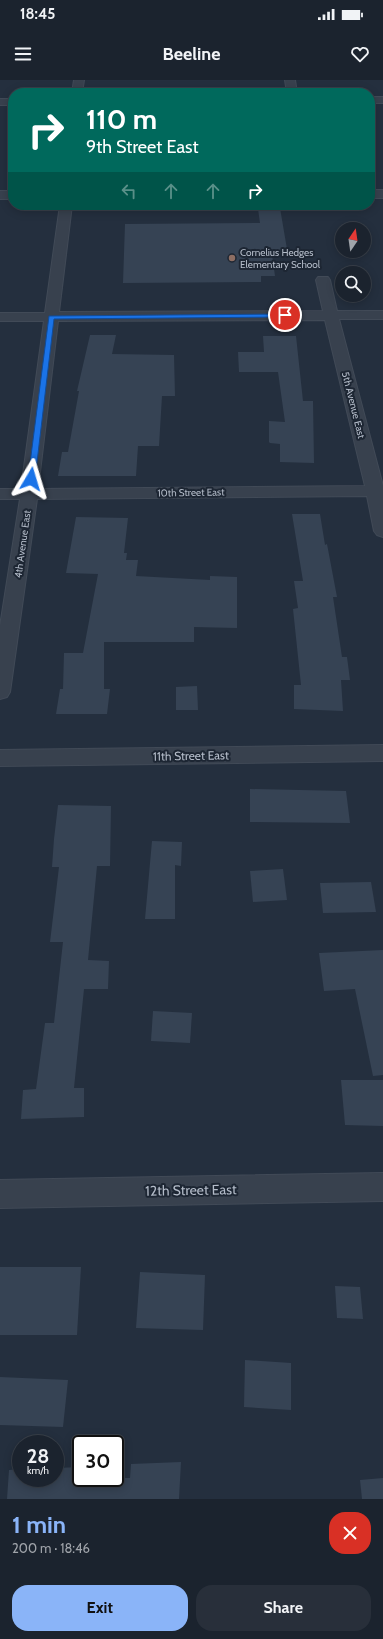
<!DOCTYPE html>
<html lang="en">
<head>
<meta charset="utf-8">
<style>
  :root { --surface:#1b232e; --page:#282f3a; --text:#f1f3f6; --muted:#a0a4aa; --line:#39404a; --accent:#8ab4f8 }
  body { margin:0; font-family:Cabin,sans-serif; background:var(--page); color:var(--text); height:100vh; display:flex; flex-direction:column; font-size:15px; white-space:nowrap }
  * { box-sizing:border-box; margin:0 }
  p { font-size:13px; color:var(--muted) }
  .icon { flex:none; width:22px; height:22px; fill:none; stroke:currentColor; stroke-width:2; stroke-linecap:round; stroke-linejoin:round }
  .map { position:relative; height:1419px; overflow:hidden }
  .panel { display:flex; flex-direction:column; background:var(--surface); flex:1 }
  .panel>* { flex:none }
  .hud { position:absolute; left:8px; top:8px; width:367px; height:122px; border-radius:16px; box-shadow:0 2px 10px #0003,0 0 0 1px var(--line); background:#00695c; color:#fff; overflow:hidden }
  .needle { width:26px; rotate:13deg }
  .fabs { position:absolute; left:335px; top:142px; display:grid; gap:8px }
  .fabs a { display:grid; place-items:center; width:36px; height:36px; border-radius:50%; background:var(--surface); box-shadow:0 2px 10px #0003,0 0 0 1px var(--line); font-size:20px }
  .speed { position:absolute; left:12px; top:1355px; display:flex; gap:8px; font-size:20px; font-weight:700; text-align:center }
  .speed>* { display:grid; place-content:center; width:52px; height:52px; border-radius:50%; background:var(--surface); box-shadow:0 2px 10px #0003,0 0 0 1px var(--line); line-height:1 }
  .speed small { font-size:10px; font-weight:400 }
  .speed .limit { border:2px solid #111; border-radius:6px; background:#fff; color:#111 }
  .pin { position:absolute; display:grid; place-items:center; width:34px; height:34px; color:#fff; margin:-17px; border:2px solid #fff; border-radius:50%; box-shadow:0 1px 4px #0007 }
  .me { position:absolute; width:44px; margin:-22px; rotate:7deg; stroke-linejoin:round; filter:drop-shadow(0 0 3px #0008) }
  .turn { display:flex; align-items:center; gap:14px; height:84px; padding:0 12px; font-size:18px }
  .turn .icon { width:52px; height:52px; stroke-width:2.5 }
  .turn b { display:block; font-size:28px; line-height:34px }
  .lanes { display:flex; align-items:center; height:38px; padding:0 12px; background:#0003; justify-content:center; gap:20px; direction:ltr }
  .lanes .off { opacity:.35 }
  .round { display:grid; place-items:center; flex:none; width:42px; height:42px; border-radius:16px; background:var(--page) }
  .summary { display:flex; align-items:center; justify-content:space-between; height:68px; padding:0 12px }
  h1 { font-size:24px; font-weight:700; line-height:30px; color:var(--accent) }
  .button { display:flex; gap:8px; margin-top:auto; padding:8px 12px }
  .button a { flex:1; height:46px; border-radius:16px; background:var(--accent); color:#111; font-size:16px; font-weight:700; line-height:46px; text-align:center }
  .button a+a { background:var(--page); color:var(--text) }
  .status { display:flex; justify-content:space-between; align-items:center; height:28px; padding:0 20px; background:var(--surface); direction:ltr }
  .status svg { height:11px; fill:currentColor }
  header { display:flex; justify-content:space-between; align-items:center; height:52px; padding:0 12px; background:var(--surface); font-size:18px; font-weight:700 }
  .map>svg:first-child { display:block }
</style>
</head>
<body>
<div class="status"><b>18:45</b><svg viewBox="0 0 49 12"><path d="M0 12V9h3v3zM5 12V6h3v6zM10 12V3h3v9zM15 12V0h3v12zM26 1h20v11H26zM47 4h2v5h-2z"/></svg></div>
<header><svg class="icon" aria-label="menu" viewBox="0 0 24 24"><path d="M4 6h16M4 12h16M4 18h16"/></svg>Beeline<svg class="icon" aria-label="heart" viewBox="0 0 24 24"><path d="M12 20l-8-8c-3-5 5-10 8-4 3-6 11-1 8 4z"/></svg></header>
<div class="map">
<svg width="383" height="1419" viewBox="0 0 383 1419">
  <rect width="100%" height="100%" fill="#242f3e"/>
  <g fill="#364354">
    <path d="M280 128 288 175H272L275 196H261V202L123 203 125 144 260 143 258 129Z"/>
    <path d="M90 255H116L112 274 174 275 175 316H162L159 366H138L136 396H58L62 372H68L79 311H77Z"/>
    <path d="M263 256H296L303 321H313L314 383 280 382V364L270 363 269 362V341L285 342 278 292H239L238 272H264Z"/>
    <path d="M292 434H320L325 465 327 464 337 517H333L342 577H347L350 600H341L343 631 294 629V605H301L293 529 298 528 294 501H303Z"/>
    <path d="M76 437 128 438 124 473H127L126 480H138L136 496 210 500V496L237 497V548L194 547V562H104V609H110L107 634H56L60 609H63L64 573H83L98 494 66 493Z"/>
    <path d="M197 606 198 630H176V607Z"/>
    <path d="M250 709 346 711 350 743 250 742Z"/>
    <path d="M58 725 111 726 110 786H97L88 880 109 881 108 909H84L74 1008H84V1037L21 1039 23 1010 36 1009 45 943H54L63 862H50L59 787H52L54 759Z"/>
    <path d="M152 761 182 762 181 786 175 785V839H145Z"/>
    <path d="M283 789 287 820 253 822 250 791Z"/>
    <path d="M371 802 376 832 323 833 320 803Z"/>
    <path d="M383 870V995L373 996 355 909 324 911 319 873Z"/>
    <path d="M153 931 192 933 190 963 151 961Z"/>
    <path d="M341 1000H383V1046L345 1045Z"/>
    <path d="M0 1187H81L77 1255H0Z"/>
    <path d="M140 1192 205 1195 203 1250 136 1248Z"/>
    <path d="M335 1206 360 1207 363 1239 337 1238Z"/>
    <path d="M245 1280 291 1283V1330L244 1327Z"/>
    <path d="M0 1297 68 1300 63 1347 0 1345Z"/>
    <path d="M181 1382 179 1419H7L9 1390 21 1389V1398H55V1388L81 1387V1398H130L131 1384Z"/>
    <path d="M383 1398V1419H362L360 1400Z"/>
  </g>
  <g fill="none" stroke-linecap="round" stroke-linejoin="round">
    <defs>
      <g id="minor">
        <path d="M74 0H84L82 13H72Z"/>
        <path d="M285 0H295L297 13H287Z"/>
        <rect x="370" y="17" width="13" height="6"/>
        <rect x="0" y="19" width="13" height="6"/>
        <rect x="370" y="110" width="13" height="8"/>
        <rect x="0" y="111" width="13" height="8"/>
        <path d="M60 125H72L59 232 323 231 316 200 318 197H328L330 200 337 231H383V239H339L383 406V457L377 455 374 451 367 416 37 419 10 612 7 617 0 619V546L20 419H0V409H21L44 241H0V233H45ZM325 240 365 406 38 409 58 241Z"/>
        <path d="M383 665V681L0 686V670Z"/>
        <path d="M383 1093V1121L0 1128V1100Z"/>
      </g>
    </defs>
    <use href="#minor" stroke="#414a57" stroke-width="2"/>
    <use href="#minor" fill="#38414e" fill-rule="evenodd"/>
  </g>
  <path fill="#1a73e8" stroke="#114b97" d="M285 234 288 235 287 237 54 239 35 399 31 401 28 399 49 236Z"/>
  <circle fill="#8d6e63" stroke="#1d2633" stroke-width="1.5" cx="232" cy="178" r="4"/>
  <g text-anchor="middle" stroke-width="4" stroke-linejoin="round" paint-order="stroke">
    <g font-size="10" fill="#b4bcc9" stroke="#1d2633" text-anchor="start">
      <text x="240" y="176">Cornelius Hedges<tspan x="240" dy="12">Elementary School</tspan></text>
    </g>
    <g font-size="10" fill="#b4bcc9" stroke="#1d2633">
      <text transform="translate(354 325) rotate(76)" y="4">5th Avenue East</text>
      <text transform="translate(191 412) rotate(-1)" y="4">10th Street East</text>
      <text transform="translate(22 464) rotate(-82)" y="4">4th Avenue East</text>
    </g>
    <g font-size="12" fill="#b4bcc9" stroke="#1d2633">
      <text transform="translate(191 676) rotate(-1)" y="4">11th Street East</text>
    </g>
    <g font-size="14" fill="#b4bcc9" stroke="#1d2633">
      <text transform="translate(191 1110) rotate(-1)" y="5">12th Street East</text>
    </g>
  </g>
</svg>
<div class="fabs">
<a><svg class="needle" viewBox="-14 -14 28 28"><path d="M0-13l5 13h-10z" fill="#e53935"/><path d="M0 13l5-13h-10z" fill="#a0a4aa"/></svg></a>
<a><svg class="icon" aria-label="search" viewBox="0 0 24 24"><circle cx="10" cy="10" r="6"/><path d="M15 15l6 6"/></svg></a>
</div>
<div class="speed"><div>28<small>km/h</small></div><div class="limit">30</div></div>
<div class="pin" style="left:285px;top:235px;background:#d93025"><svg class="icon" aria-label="arrive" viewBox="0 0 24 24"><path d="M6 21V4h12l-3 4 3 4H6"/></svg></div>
<svg class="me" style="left:31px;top:399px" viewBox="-20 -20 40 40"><path d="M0-17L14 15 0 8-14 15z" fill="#1a73e8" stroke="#fff" stroke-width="4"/></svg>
<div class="hud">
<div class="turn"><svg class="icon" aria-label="right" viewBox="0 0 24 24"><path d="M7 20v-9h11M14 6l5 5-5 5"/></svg><div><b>110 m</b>9th Street East</div></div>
<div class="lanes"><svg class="icon off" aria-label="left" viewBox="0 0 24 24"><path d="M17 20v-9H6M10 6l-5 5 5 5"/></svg><svg class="icon off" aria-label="ahead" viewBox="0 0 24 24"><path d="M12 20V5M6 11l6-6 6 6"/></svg><svg class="icon off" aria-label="ahead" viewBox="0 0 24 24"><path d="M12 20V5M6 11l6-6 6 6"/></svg><svg class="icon" aria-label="right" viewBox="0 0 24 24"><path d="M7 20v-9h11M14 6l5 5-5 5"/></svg></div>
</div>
</div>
<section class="panel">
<div class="summary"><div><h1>1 min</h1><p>200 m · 18:46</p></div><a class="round" style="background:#d93025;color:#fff"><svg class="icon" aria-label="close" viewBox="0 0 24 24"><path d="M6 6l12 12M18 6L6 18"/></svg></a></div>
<div class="button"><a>Exit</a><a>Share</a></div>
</section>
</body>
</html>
